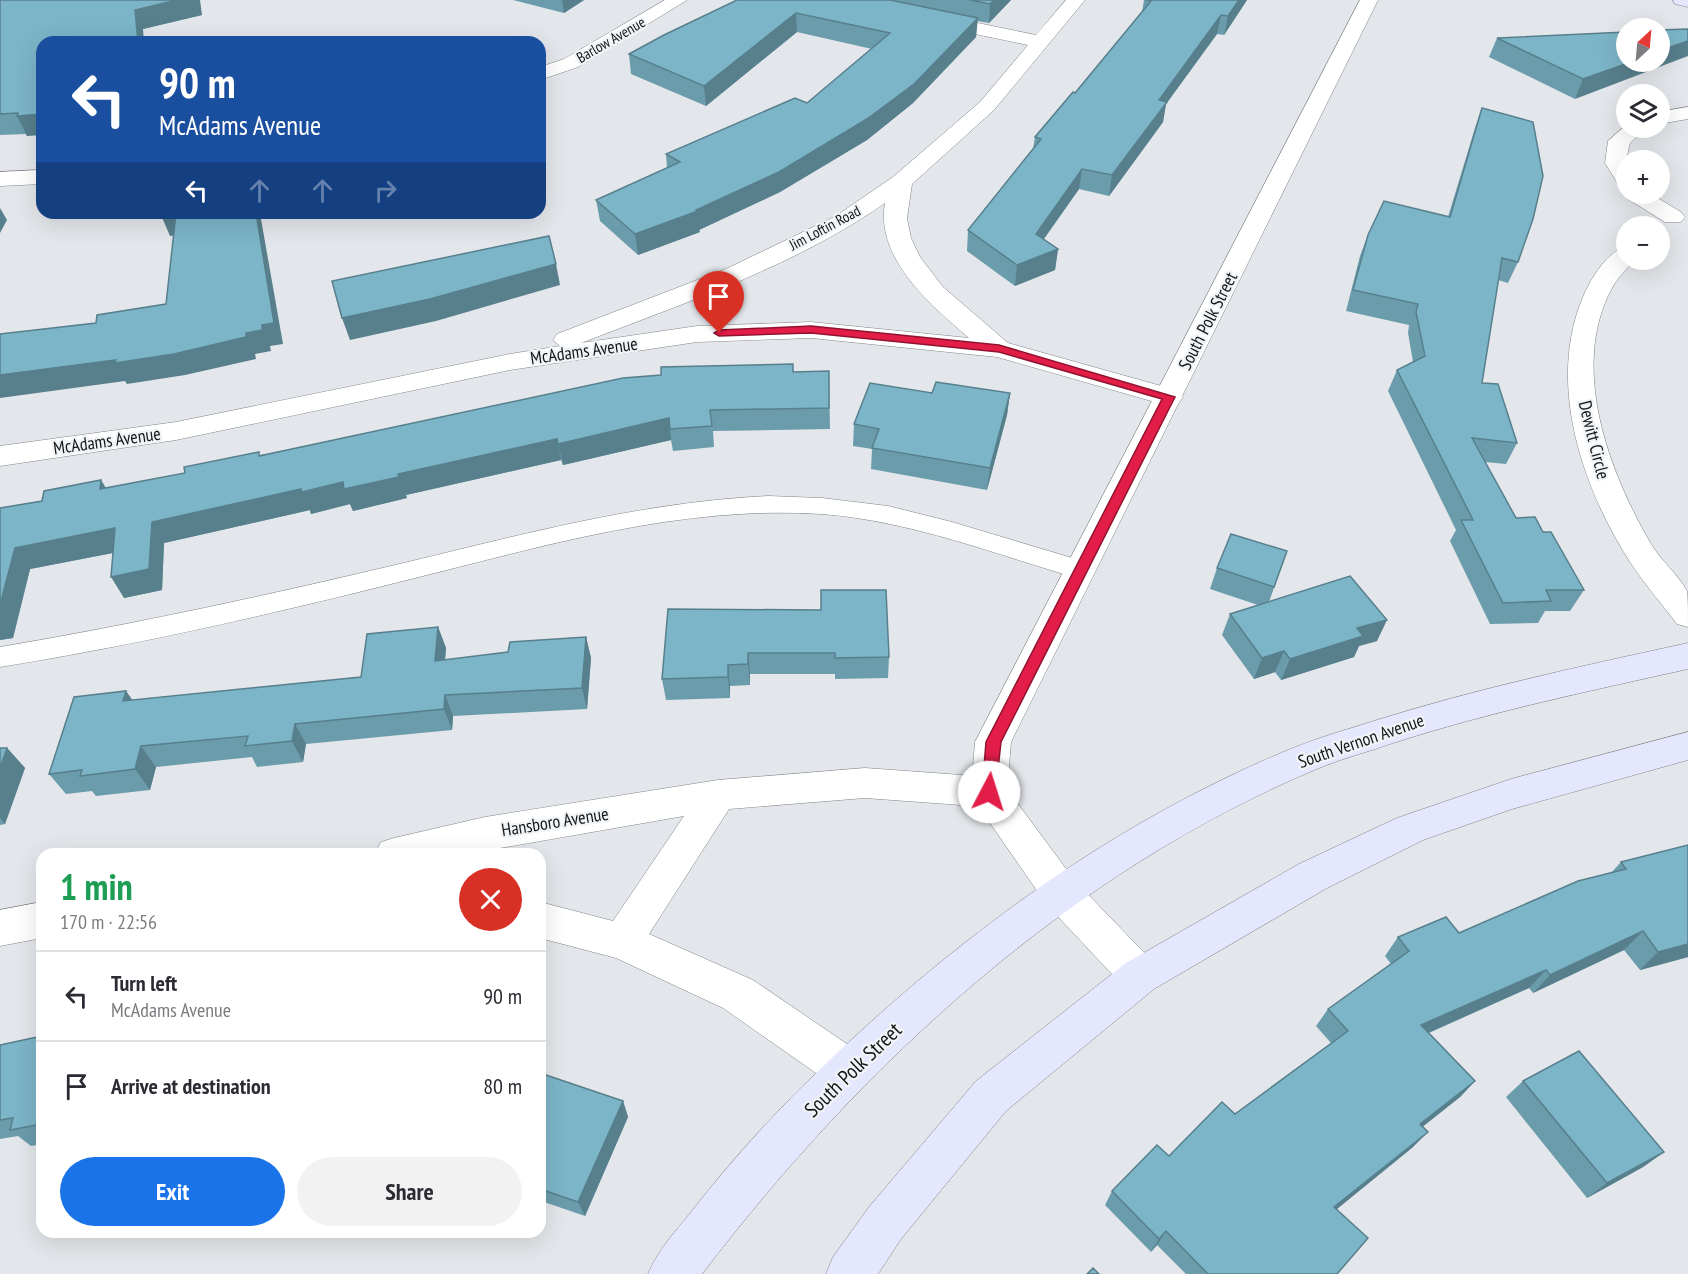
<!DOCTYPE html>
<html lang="en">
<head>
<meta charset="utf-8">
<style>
  :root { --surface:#fff; --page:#f2f2f3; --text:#2b2b33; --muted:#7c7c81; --line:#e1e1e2; --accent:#1a73e8 }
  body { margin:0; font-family:"PT Sans Narrow",sans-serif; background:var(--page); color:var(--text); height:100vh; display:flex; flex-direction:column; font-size:22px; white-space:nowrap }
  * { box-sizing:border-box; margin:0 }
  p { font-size:20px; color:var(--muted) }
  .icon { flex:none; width:33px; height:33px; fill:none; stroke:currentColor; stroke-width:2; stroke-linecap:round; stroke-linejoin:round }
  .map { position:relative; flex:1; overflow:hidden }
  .panel { position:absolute; left:36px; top:848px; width:510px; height:390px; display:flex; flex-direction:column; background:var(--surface); border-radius:18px; box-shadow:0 6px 24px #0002 }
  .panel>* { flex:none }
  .guide { position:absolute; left:36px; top:36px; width:510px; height:183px; border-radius:18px; box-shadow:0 6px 24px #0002; background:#1a4fa0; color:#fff; overflow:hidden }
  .needle { width:39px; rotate:26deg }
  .controls { position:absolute; left:1616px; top:18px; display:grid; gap:12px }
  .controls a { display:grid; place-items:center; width:54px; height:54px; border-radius:50%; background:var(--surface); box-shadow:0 6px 24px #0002; font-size:30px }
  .pin { position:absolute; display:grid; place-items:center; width:51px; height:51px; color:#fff; margin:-62px -26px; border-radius:50% 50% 50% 0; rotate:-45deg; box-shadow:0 0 6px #0007 }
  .pin .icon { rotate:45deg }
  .me { position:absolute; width:66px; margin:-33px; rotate:5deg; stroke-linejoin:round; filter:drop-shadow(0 0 4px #0008) }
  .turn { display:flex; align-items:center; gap:21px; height:126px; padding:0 24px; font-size:27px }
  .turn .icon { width:78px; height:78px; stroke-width:2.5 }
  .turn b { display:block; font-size:42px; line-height:51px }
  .lanes { display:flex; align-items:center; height:57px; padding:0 24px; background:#0003; justify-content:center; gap:30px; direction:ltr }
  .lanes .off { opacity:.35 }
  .round { display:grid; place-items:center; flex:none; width:63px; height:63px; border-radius:32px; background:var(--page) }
  .headline { display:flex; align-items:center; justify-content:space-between; height:102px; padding:0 24px }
  h1 { font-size:36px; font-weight:700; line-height:45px; color:#1e9e55 }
  .primary-button { display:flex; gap:12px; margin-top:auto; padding:12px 24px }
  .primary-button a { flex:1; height:69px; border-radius:36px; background:var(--accent); color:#fff; font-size:24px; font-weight:700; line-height:69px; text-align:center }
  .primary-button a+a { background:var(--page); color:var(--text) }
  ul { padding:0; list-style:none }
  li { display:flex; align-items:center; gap:18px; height:90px; padding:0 24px; border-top:2px solid var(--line) }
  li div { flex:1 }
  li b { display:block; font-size:22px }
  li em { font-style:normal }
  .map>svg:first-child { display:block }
</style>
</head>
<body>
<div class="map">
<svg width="1688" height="1274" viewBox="0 0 1688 1274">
  <rect width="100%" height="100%" fill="#e3e6ea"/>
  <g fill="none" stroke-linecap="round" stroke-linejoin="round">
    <defs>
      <path id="service" d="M768 496 822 498 888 506 952 522 1089 563 1093 570 1089 577 1080 579C995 554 911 521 822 514 680 505 544 546 407 580 272 614 137 645 0 667V647C137 624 273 594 408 562 528 533 644 502 768 496Z"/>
      <g id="minor">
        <path d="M665 0H687L578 67 540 80V67L564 59Z"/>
        <path d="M1066 0H1085L994 110 912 184 907 218 911 238 920 257 943 287 1008 343 1179 391 1183 397 1179 403 1169 406 997 357 811 338 697 342 510 370 176 440 0 466V446L176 422 510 354 560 346 553 340 557 334 726 269 836 216 893 177 980 102 1028 45 927 24 924 20 927 16 934 14 1036 35ZM885 203C875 259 932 306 969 338L811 322 697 326 581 343C684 303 793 267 885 203Z"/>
        <path d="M1688 107V119L1659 124V112Z"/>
        <path d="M1626 125V128H1646L1630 143 1626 160V186L1618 184 1605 163 1608 141Z"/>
        <path d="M42 170V184L0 186V172Z"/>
        <path d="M1626 192 1651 194 1681 212 1685 217 1681 222H1665L1628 199Z"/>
        <path d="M1626 247V260H1634C1627 269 1617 278 1612 288 1569 367 1609 472 1651 544 1661 561 1678 574 1687 591 1688 599 1688 617 1688 627L1677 624C1662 604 1646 586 1632 565 1583 490 1546 384 1583 297 1590 280 1607 251 1626 247Z"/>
        <path d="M865 768 989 777 1002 781 1007 792 1002 803 989 807 865 798 729 809 649 934 753 980 863 1055 869 1070 863 1085 848 1091 833 1085 723 1008 616 958 540 938V902L613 921 684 816 466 854H375L381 842 394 838 485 817 718 780Z"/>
        <path d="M42 902V938L0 946V910Z"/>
      </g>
      <path id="tertiary" d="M1360 0H1378L1011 742 1007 789 1075 881 1154 963 1160 976 1154 989 1140 995 1126 989 1047 905 976 803 971 792 975 742Z"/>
      <g id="secondary">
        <path d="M1673 0H1688V7L1675 4Z"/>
        <path d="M1688 643V669C1589 691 1489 712 1393 743 1368 752 1343 758 1319 768 1070 872 863 1063 702 1274H648C658 1250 675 1232 691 1212 727 1166 766 1122 808 1081 949 943 1110 823 1293 748 1320 737 1349 729 1377 720 1479 688 1583 666 1688 643Z"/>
        <path d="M1688 732V760L1512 809 1423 840 1327 888 1154 989 1006 1111 901 1239 878 1274H826L833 1257 869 1207 976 1081 1126 963 1299 864 1397 818 1511 779Z"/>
      </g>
    </defs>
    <use href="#service" stroke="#818487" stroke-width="1"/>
    <use href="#minor" stroke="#818487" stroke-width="1"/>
    <use href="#tertiary" stroke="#818487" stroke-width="1"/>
    <use href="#secondary" stroke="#818487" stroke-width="1"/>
    <use href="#service" fill="#fff" fill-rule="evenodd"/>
    <use href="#minor" fill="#fff" fill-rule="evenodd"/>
    <use href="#tertiary" fill="#fff" fill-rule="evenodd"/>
    <use href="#secondary" fill="#e5e7fe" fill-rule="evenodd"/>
  </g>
  <g fill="#6b9cac">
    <path d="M0 0 202 15 143 29 27 136 26 134 0 135Z"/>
    <path d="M513 0H584L564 13Z"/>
    <path d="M737 0H1011L989 23 977 21 976 37 913 103 867 140 780 192 699 230 700 232 638 255 600 221 596 200 667 168 666 154 807 103 872 49 797 32 706 106 631 74 629 54Z"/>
    <path d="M1144 0H1247L1224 35 1217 34 1166 104 1163 122 1109 196 1079 189 1044 239 1058 249 1055 270 1015 286 967 251 968 230 1033 149 1035 137 1075 93 1142 12Z"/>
    <path d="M1626 32 1575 99 1489 57 1497 38Z"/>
    <path d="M1482 108 1518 262 1508 283 1498 280 1482 383 1517 443 1506 464 1485 462 1516 518 1543 532 1584 590 1570 611H1545L1538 623 1490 624 1450 541 1456 530 1388 391 1397 370 1413 362 1408 333 1409 325 1346 311 1360 256 1368 235 1448 217 1475 128Z"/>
    <path d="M829 371 830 429 713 431 714 447 673 451 671 440 563 465 561 460 406 495 407 498 353 511 350 504 311 514 310 510 164 543 162 590 124 598 113 553 30 569 13 638 0 640V508L42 501 106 488 185 473 260 455 793 372Z"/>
    <path d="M932 393H1010L1007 415 987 490 871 469 872 449 853 446 854 424Z"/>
    <path d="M1287 551 1269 602 1377 641 1359 646 1354 657 1281 680 1275 672 1254 679 1222 635 1230 614 1258 605 1210 589 1217 568Z"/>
    <path d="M668 609 889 657 888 678 835 679V674H750V685L730 686V698L666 700 662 679Z"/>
    <path d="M438 627 446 648 445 660 508 652 586 637 591 658 587 709 453 716 452 730 306 744 303 762 257 767 252 757 156 767 150 790 96 796 92 791 66 794 49 774 126 691 132 700 361 677Z"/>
    <path d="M0 748H7L25 768 5 824 0 825Z"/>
    <path d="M1688 845V957L1640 970 1624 950 1533 993 1529 988 1429 1033 1475 1081 1460 1097 1423 1126 1413 1147 1337 1209V1274H1186L1157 1245 1151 1252 1105 1205 1112 1191 1169 1156 1235 1114 1331 1043 1316 1026 1328 1009 1391 964 1385 956 1398 937 1459 933 1611 873 1621 862Z"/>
    <path d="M42 1036V1144L31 1146 18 1136 0 1139V1045Z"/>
    <path d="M540 1073 623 1101 628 1117 585 1216 544 1202 540 1211Z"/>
    <path d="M1523 1081 1664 1152 1643 1167 1587 1198 1506 1097Z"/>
  </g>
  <g fill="#577f8c">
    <path d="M177 0H200L202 15 143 29 144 42H138L135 10Z"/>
    <path d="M562 0H584L564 13Z"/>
    <path d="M994 0H1011L989 23 990 4Z"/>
    <path d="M1239 0H1247L1224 35 1228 16Z"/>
    <path d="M796 13 797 32 706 106 704 86Z"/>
    <path d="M1221 15 1217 34 1166 104 1163 122 1109 196 1112 175 1159 100Z"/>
    <path d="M978 18 976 37 913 103 867 140 780 192 699 230 700 232 638 255 635 234 696 210Z"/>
    <path d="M1688 41V56L1575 99 1583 79 1631 62H1659V51Z"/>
    <path d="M42 114V135L27 136 17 116Z"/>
    <path d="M1082 169 1079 189 1033 254 1036 234Z"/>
    <path d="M0 208 7 220 0 233Z"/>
    <path d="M176 213 185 234 170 236 161 215Z"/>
    <path d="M256 213H287L261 219 283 344 270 346 271 351 255 354 256 359 185 375 127 384 125 381 0 398V375L246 333Z"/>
    <path d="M1058 249 1055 270 1015 286 1017 265Z"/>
    <path d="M556 264 560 285 436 321 350 340 342 318Z"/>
    <path d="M1010 393 1007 415 987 490 990 468Z"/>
    <path d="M669 418 671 440 563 465 558 444Z"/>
    <path d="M557 439 561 460 406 495 407 498 353 511 350 504 311 514 310 510 164 543 162 590 124 598 111 577 152 522 301 489 398 474Z"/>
    <path d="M101 480 114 501 100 489Z"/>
    <path d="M115 528 128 550 30 569 13 638 0 640V605L15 548Z"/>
    <path d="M1387 620 1377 641 1359 646 1354 657 1281 680 1290 659 1357 628Z"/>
    <path d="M438 627 446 648 443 682 435 661Z"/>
    <path d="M586 637 591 658 587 709 582 688Z"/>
    <path d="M1284 651 1275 672 1254 679 1262 658Z"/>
    <path d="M748 653 750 674V685L748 664Z"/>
    <path d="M728 665 730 686V698L728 677Z"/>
    <path d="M126 691 140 711 123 701Z"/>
    <path d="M445 695 453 716 452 730 444 709Z"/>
    <path d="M295 724 306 744 303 762 292 741Z"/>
    <path d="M141 746 156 767 150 790 135 769Z"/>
    <path d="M7 748 25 768 5 824 0 818V768Z"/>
    <path d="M1643 931 1624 950 1533 993 1550 975Z"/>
    <path d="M1688 944V957L1640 970 1658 952Z"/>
    <path d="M1546 970 1529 988 1407 1042 1421 1025Z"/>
    <path d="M1475 1081 1460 1097 1406 1140 1420 1124Z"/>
    <path d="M623 1101 628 1117 585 1216 578 1202Z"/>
    <path d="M1428 1132 1413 1147 1322 1221 1334 1207Z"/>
    <path d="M1664 1152 1643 1167 1587 1198 1607 1183Z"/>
    <path d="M540 1195 544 1202 540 1211Z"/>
    <path d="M1166 1231 1157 1245 1151 1252 1159 1239Z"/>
  </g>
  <g fill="#7cb5c8" stroke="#577f8c" stroke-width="1.5">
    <path d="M0 0H177L135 10 138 42H42V114L17 116 18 113 0 114Z"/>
    <path d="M737 0H890L978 18 914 84 867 119 779 172 696 210 698 211 635 234 596 200 680 162 666 154 795 98 807 103 890 33 796 13 704 86 629 54 664 35Z"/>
    <path d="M970 0H994L990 4Z"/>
    <path d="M1146 0H1239L1228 16 1221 15 1159 100 1167 102 1112 175 1082 169 1036 234 1058 249 1017 265 968 230 1041 139 1035 137 1073 92 1075 93 1151 1Z"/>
    <path d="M1688 29V41L1659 51V30Z"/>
    <path d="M1626 32V62H1631L1583 79 1497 38Z"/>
    <path d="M1482 108 1533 122 1543 176 1533 219 1518 262 1502 258 1482 383 1498 384 1517 443 1472 438 1516 518 1535 517 1543 532H1551L1584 590H1546L1551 601 1503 603 1461 520H1473L1397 370 1425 356 1416 312 1418 304 1353 290 1368 235 1384 201 1450 217Z"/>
    <path d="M161 213H256L274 323 262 325V330L246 333V337L174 354 115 363 116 360 0 375V334L96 323 97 315 166 304 176 213 161 215Z"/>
    <path d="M549 236 556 264 430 299 342 318 332 281Z"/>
    <path d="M793 364V372L829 371V408L710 410 712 426 670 429 669 418 558 444 557 439 398 474 399 477 344 489 343 482 302 492 301 489 152 522 149 569 111 577 115 528 15 548 0 605V508L42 501 44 491 101 480 100 489 185 473 184 467 259 452V456L623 378 661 375V367Z"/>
    <path d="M936 382 1010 393 990 468 872 448 879 429 854 424 870 383 932 393Z"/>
    <path d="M1231 534 1287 551 1274 587 1217 568Z"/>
    <path d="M1350 576 1387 620 1357 628 1363 636 1290 659 1284 651 1262 658 1230 614Z"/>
    <path d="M821 590H886L889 657 835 658V653H748V664L728 665V677L662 679 668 609 821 610Z"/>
    <path d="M438 627 435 661 508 652 510 642 586 637 582 688 445 695 444 709 295 724 292 741 245 746 248 736 141 746 135 769 80 776 82 770 49 774 74 697 126 691 123 701 361 677 367 634Z"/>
    <path d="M0 748H7L0 768Z"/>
    <path d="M1688 845V944L1658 952 1643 931 1550 975 1546 970 1421 1025 1475 1081 1420 1124 1428 1132 1334 1207 1368 1238 1337 1274H1208L1166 1231 1159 1239 1112 1191 1157 1145 1169 1156 1222 1102 1235 1114 1348 1031 1328 1009 1409 951 1398 937 1446 917 1459 933 1578 881 1626 869 1621 862Z"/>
    <path d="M42 1036V1124L10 1130 13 1118 0 1120V1045Z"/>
    <path d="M1579 1051 1664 1152 1607 1183 1523 1081Z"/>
    <path d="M540 1073 623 1101 578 1202 540 1189Z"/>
    <path d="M1093 1268 1099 1274H1087Z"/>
  </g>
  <path fill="#e11d48" stroke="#92132f" stroke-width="1.5" d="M811 326 999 345 1175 397 1001 742 995 796 989 798 982 792 986 742 1162 399 999 352 811 333 719 336 714 333 719 330Z"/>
  <g text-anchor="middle" stroke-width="4.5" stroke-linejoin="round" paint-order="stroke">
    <g font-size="15" fill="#151617" stroke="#f0f4f7">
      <text transform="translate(611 40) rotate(-30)" y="5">Barlow Avenue</text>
      <text transform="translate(825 228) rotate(-28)" y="5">Jim Loftin Road</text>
    </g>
    <g font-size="18" fill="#151617" stroke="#f0f4f7">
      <text transform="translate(1208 321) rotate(-63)" y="6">South Polk Street</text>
      <text transform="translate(584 351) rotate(-8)" y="6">McAdams Avenue</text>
      <text transform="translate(1594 440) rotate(76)" y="6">Dewitt Circle</text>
      <text transform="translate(107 441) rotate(-8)" y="6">McAdams Avenue</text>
      <text transform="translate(1361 741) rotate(-19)" y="6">South Vernon Avenue</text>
      <text transform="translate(555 822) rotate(-9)" y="6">Hansboro Avenue</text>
    </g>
    <g font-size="21" fill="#151617" stroke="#f0f4f7">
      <text transform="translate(853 1070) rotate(-44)" y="7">South Polk Street</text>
    </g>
  </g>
</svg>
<div class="controls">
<a><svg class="needle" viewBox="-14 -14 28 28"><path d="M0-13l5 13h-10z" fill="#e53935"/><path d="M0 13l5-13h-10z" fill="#7c7c81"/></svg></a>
<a><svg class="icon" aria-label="layers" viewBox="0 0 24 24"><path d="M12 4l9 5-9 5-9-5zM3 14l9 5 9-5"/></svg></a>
<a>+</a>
<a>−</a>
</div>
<div class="pin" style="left:719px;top:333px;background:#d93025"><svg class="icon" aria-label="arrive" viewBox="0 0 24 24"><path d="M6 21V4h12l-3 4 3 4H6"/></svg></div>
<svg class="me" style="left:989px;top:792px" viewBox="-20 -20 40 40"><circle r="19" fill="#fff"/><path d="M0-13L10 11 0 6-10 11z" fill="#e11d48"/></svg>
<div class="guide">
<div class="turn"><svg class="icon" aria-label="left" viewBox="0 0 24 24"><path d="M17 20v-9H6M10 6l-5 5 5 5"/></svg><div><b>90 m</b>McAdams Avenue</div></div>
<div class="lanes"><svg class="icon" aria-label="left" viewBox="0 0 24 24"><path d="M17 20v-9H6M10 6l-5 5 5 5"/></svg><svg class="icon off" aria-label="ahead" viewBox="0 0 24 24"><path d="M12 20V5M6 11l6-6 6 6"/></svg><svg class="icon off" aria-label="ahead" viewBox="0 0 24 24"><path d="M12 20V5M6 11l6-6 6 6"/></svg><svg class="icon off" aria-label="right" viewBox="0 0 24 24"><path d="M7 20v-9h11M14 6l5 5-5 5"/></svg></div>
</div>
<section class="panel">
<div class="headline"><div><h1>1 min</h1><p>170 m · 22:56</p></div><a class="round" style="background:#d93025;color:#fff"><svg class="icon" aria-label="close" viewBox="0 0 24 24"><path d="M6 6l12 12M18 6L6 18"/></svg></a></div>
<ul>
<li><svg class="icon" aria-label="left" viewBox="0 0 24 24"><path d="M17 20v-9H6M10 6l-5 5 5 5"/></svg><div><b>Turn left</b><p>McAdams Avenue</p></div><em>90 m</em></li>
<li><svg class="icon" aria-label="arrive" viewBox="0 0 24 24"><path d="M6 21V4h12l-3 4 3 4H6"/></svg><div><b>Arrive at destination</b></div><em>80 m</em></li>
</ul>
<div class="primary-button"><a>Exit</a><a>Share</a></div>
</section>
</div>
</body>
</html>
